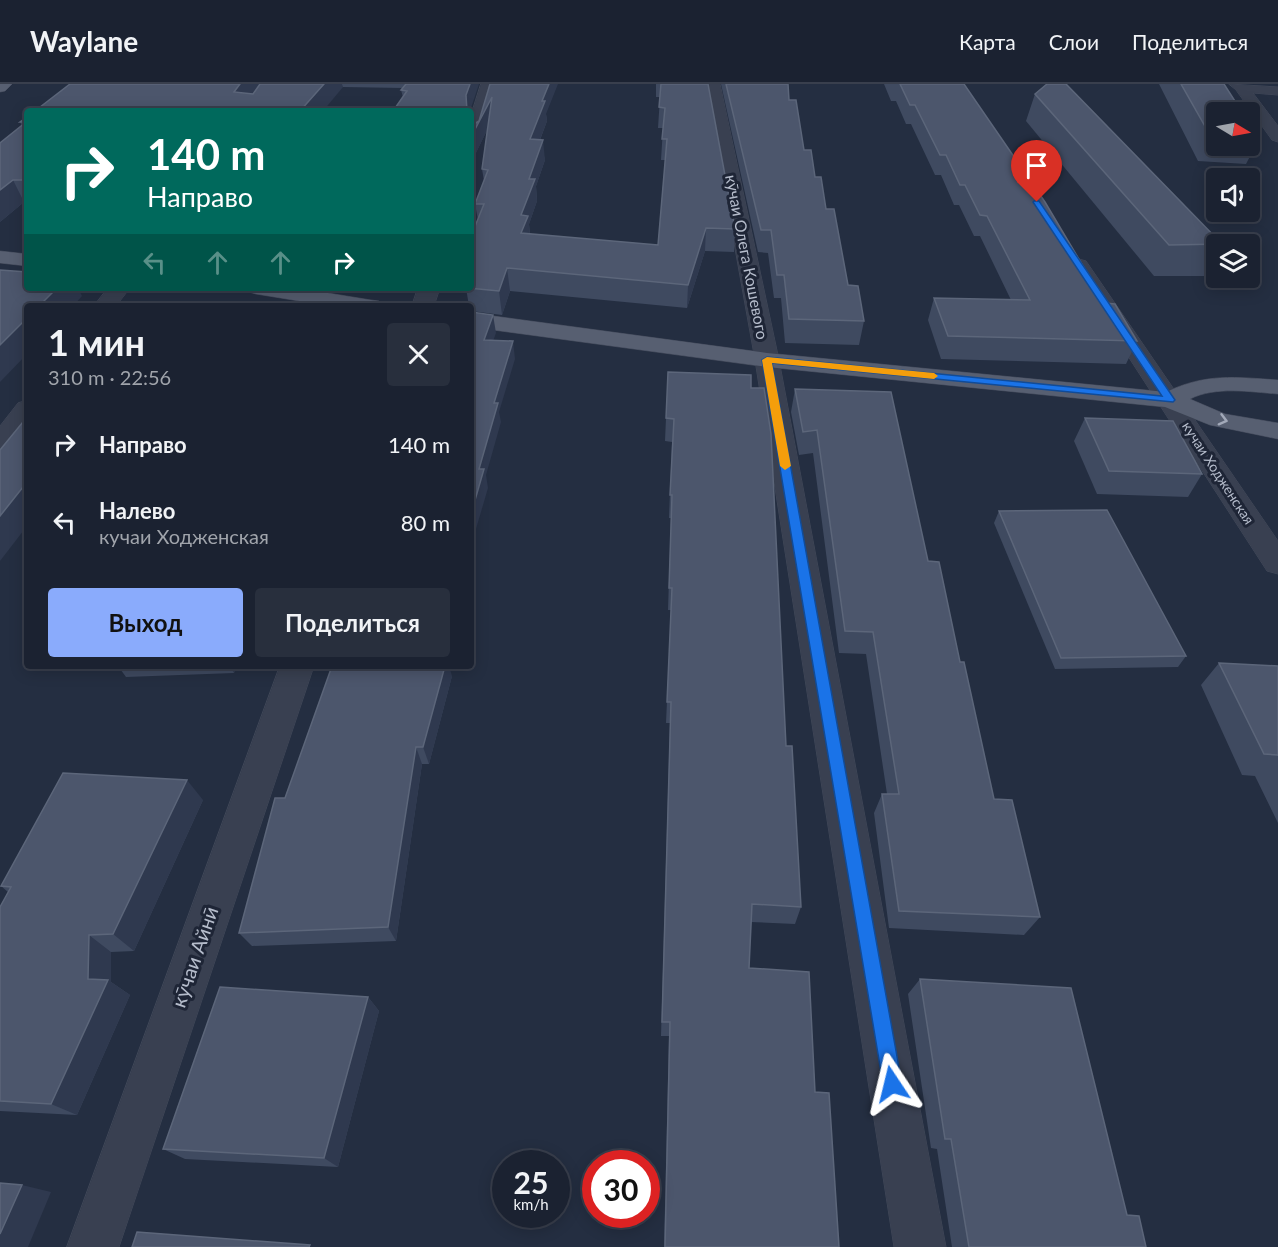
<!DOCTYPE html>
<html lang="ru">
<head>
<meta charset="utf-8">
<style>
  :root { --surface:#1b2231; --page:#282f3d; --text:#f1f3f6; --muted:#a0a4ab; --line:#393f4d; --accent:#8aabfc }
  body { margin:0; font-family:Lato,sans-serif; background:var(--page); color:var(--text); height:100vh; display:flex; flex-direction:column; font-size:22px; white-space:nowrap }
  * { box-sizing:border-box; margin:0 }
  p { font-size:20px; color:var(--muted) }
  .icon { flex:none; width:33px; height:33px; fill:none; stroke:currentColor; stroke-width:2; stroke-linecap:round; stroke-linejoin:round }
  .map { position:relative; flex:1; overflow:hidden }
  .details { position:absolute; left:24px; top:219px; width:450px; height:366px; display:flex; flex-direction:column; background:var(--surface); border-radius:6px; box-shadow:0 3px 15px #0003,0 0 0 2px var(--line) }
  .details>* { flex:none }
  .hud { position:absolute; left:24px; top:24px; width:450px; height:183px; border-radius:6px; box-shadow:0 3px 15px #0003,0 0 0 2px var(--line); background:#00695c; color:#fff; overflow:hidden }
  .needle { width:39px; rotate:100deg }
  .controls { position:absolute; left:1206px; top:18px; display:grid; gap:12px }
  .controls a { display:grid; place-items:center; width:54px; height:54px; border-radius:6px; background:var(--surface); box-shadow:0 3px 15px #0003,0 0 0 2px var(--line); font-size:30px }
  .speed { position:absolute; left:492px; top:1066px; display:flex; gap:12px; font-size:30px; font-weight:700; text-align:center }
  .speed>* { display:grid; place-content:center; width:78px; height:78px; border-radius:50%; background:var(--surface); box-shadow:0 3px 15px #0003,0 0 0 2px var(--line); line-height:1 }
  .speed small { font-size:15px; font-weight:400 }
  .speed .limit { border:9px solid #d22; background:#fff; color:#111 }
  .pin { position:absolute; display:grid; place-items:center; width:51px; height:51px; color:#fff; margin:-62px -26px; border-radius:50% 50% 50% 0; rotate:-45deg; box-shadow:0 0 6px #0007 }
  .pin .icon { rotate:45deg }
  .me { position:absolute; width:66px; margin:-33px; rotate:350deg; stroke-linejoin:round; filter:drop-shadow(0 0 4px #0008) }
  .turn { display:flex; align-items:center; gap:21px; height:126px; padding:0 24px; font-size:27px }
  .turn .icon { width:78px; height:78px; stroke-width:2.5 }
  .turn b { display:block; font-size:42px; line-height:51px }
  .lanes { display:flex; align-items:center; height:57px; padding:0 24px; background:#0003; justify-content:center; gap:30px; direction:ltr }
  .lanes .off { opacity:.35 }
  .round { display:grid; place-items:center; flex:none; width:63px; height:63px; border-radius:6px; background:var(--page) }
  .overview { display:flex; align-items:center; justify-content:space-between; height:102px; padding:0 24px }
  h1 { font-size:36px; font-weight:700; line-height:45px }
  .cta { display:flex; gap:12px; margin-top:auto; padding:12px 24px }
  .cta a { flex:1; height:69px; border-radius:6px; background:var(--accent); color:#111; font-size:24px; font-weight:700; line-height:69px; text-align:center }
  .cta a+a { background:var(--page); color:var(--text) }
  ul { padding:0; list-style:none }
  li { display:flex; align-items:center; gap:18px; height:78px; padding:0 24px }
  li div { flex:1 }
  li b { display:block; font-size:22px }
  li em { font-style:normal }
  header { display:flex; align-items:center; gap:36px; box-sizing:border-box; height:84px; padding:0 30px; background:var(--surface); border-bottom:2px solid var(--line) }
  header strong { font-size:28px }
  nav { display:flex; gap:33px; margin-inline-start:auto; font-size:21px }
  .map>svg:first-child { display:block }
</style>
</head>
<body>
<header>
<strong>Waylane</strong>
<nav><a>Карта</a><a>Слои</a><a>Поделиться</a></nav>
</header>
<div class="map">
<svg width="1278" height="1163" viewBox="0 0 1278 1163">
  <rect width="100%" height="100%" fill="#242e41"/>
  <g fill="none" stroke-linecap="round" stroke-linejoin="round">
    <defs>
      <g id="minor">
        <path d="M481 0H495L479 57 471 62V31Z"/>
        <path d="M706 0H720L779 276 946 1163H894L755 276Z"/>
        <path d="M1229 0 1278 3V11L1253 9 1278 42V58L1272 56 1236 6Z"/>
        <path d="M1079 175 1086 177 1278 457V490L1267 487 1069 181 1072 177Z"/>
        <path d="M108 204H130L116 222H94Z"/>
        <path d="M418 204H440L434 222H412Z"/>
        <path d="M27 317V341L9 365 0 367V342L18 319Z"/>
        <path d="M280 582H314L119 1163H67Z"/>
      </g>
      <g id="major">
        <path d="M0 0H12L5 7 0 8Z"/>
        <path d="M0 167 27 170V182L0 179Z"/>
        <path d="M245 204H297L371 216 379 217 382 222H330L256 210 249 208Z"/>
        <path d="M471 229 767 269 1166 308C1206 289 1235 293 1278 296V310C1250 308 1216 302 1190 315L1225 330 1278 339V355L1210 341 1165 323 767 283 471 243Z"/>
      </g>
    </defs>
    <use href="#minor" stroke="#42495a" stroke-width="1"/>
    <use href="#major" stroke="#42495a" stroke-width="1"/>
    <use href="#minor" fill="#394051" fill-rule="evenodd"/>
    <use href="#major" fill="#575f71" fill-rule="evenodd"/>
  </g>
  <g fill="#3f4a60">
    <path d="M260 0H479L403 13 401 6 403 4 343 3Z"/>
    <path d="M656 0H708L735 145 734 168 705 167 687 224 510 207 502 231 471 227V222H469L466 204 478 136 475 120 484 97 482 85 487 46 471 79V42L546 30 547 37 540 56 545 76 536 102 537 117 529 140 530 150 658 161 665 76H661L663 44H658L660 13H656Z"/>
    <path d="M721 0H788L789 16 804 66 826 125 848 201 864 237 859 261 785 259 781 214H774L768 169 758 168Z"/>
    <path d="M884 0H964L1105 219 1137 257 1126 280 941 275 928 236 934 214 1011 216 980 152H974L959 121H954L941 91H935L911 40H906L896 17H891Z"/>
    <path d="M1159 0H1224L1216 28V62H1250V40L1259 55 1246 80 1198 77Z"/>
    <path d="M1035 10 1216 160V170L1205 192H1154L1026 37Z"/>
    <path d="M27 33V118H24L0 138 22 42 20 38Z"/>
    <path d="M751 304 801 823 795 840 751 838 749 884 815 1008 839 1163H664L669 952H661L670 639H666L671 526H668L671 434H669L672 358 665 357 666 334Z"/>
    <path d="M795 305 928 477 960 578 994 715 1040 833 1024 851 889 844 874 729 882 710H887L866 570 839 569 813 369 799 371 791 328Z"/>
    <path d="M1085 334 1202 390 1188 413 1097 410 1074 357Z"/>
    <path d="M999 427 1186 572 1178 583 1055 585 994 439Z"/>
    <path d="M1219 579 1278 582V739L1255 692 1242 691 1201 601Z"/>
    <path d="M118 582H236L234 589 126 593Z"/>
    <path d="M452 592 429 680H422L396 857 252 862 239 849 285 714Z"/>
    <path d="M203 716 134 867 111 868V898L130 911 77 1031 0 1027V823L8 808 1 802Z"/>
    <path d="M920 895 1127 1131 1146 1163H952L937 1065 931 1064 908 910Z"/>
    <path d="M368 913 379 927 338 1083 185 1075 163 1065Z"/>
  </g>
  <g fill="#2f394f">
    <path d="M240 0H260L241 27 234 8Z"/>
    <path d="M324 0H342L343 3 323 27H300Z"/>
    <path d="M470 0H479L470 27H467L466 11Z"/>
    <path d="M549 0H558L546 30 547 37 532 76 530 55 542 17Z"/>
    <path d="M492 13 494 32 471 79V53Z"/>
    <path d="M543 56 545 76 536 102 537 117 529 140 530 154 521 149V131L529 95Z"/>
    <path d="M13 96 24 118 0 138V106Z"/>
    <path d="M706 144 705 167 687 224 688 201Z"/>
    <path d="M507 184 510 207 502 231 499 207Z"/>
    <path d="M57 204H78L82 212 73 222H39Z"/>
    <path d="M493 231 496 249 487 274 484 256Z"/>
    <path d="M27 234V270L0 298V261Z"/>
    <path d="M513 257 515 275 499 328 501 338 486 391 488 404 471 462V430L479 385 494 319Z"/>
    <path d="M27 398V442L0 477V432Z"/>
    <path d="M230 582H236L234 589Z"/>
    <path d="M445 582H449L452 592 429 680 423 663Z"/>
    <path d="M416 663 422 680 396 857 388 843Z"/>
    <path d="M187 696 203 716 134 867 113 850Z"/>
    <path d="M89 851 111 868V898L130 911 77 1031 51 1020 88 895Z"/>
    <path d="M368 913 379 927 338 1083 324 1074Z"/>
    <path d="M22 1101 51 1108 28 1163H0V1150Z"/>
  </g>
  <g fill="#4c566c" stroke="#5c667a" stroke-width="1.5">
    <path d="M70 0H240L234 8 253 10 260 0H324L300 27H35Z"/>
    <path d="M406 0H470L466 11 467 27H393L407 7 401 6Z"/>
    <path d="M490 0H549L542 17H545L530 55 543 56 529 95H535L521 131 528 132 521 149 658 161 667 55H662L665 24 659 23 661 0H708L735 145 706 144 688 201 507 184 499 207 468 204H471V169L474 145 484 120H475L488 86 482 85 492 13 471 53V42L479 37Z"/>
    <path d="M726 0H788L789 16H796L804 66H811L815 93H821L826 125H834L848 201 858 202 864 237 789 235 784 191H777L771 146H761Z"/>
    <path d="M900 0H964L1045 118 1105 219 1115 220 1137 257 948 252 934 214 1030 216 987 132 980 131 965 101H960L946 71H940L915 21H910Z"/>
    <path d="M1047 0H1066L1222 160 1169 161 1035 10Z"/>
    <path d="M1181 0H1224L1242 28H1216V52L1210 51Z"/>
    <path d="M27 33V96H13L0 106V59L26 38H20Z"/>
    <path d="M1250 40 1259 55 1250 54Z"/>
    <path d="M0 186 27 188V204H57L39 222H27V234L0 261Z"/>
    <path d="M311 219 385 221 310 222Z"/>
    <path d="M471 228 493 231 484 256 513 257 494 319H498L479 385H484L471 430Z"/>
    <path d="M668 288 751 291V304H764L771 350 786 662H792L801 823 752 820 749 884 809 888 815 1008 829 1009 839 1163H665L670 938H662L671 618H667L672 504H669L672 411H670L674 335 666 334Z"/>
    <path d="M795 305 891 308 928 477 939 478 960 578H964L994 715 1012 716 1040 833 899 827 882 710H899L873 548 845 547 817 346 803 348Z"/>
    <path d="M27 333V398L0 432V366Z"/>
    <path d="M1085 334 1173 337 1202 390 1109 387Z"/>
    <path d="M1107 426 1186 572 1061 574 999 427Z"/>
    <path d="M1219 579 1278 582V672V671L1264 670Z"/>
    <path d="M332 582H445L423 663H416L388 843 239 849 275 714H285Z"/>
    <path d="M63 689 187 696 113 850 89 851 88 895 108 896 51 1020 0 1017V823L11 803 1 802Z"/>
    <path d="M920 895 1071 904 1127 1131 1139 1132 1146 1163H969L951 1055H945Z"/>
    <path d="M220 903 368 913 324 1074 163 1065Z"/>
    <path d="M0 1099 22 1101 0 1150Z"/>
    <path d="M137 1148 310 1161 309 1163H132Z"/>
  </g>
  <defs><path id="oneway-chevron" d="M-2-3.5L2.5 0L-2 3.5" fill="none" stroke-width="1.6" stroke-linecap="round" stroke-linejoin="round" transform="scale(1.5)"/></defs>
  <use stroke="#a2a9b9" href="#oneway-chevron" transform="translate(1223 336) rotate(15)"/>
  <path fill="#1a73e8" stroke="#114b97" stroke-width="1.5" d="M1034 117H1039L1175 316 1173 318 772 279 902 1000 899 1006 892 1009 885 1006 883 1000 762 276 767 273 1162 312 1033 118Z"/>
  <path fill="#f59e0b" d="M767 273 934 289 938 292 934 295 772 279 791 382 785 386 780 382 762 276Z"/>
  <g text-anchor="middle" stroke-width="6" stroke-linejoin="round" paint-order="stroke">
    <g font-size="14" fill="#b5bccb" stroke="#1e2536">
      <text transform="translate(1218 389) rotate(57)" y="5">кучаи Ходженская</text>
    </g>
    <g font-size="16" fill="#b5bccb" stroke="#1e2536">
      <text transform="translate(747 173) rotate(79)" y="6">кӯчаи Олега Кошевого</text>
    </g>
    <g font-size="20" fill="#b5bccb" stroke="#1e2536">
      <text transform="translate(195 873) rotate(-71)" y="7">кӯчаи Айнӣ</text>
    </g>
  </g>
</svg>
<div class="controls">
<a><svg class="needle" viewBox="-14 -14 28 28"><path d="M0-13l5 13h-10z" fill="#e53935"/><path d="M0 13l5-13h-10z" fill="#a0a4ab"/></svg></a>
<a><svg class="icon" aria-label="sound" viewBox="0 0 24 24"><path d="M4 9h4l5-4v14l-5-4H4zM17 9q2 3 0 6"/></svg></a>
<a><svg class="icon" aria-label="layers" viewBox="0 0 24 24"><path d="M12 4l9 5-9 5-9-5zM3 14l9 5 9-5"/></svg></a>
</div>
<div class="speed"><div>25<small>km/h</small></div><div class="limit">30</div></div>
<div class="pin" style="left:1037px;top:118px;background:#d93025"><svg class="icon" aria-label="arrive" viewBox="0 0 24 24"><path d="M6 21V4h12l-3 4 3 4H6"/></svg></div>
<svg class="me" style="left:892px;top:1000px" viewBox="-20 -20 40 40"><path d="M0-17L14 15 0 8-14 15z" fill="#1a73e8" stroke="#fff" stroke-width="4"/></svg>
<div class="hud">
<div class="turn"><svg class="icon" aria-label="right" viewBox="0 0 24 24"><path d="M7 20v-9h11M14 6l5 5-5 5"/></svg><div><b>140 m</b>Направо</div></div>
<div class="lanes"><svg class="icon off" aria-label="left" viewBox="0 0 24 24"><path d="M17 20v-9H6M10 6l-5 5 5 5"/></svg><svg class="icon off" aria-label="ahead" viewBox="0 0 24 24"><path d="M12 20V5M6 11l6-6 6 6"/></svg><svg class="icon off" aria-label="ahead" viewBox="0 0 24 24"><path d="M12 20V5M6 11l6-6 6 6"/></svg><svg class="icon" aria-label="right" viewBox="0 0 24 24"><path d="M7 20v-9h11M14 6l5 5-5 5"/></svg></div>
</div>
<section class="details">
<div class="overview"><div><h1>1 мин</h1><p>310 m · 22:56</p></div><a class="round"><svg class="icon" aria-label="close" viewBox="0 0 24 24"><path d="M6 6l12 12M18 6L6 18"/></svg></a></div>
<ul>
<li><svg class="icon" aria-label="right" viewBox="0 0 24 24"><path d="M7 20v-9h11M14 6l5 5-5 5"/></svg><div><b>Направо</b></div><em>140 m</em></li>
<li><svg class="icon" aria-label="left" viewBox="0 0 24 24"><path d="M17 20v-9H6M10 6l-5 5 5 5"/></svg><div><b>Налево</b><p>кучаи Ходженская</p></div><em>80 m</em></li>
</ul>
<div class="cta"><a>Выход</a><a>Поделиться</a></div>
</section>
</div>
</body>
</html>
